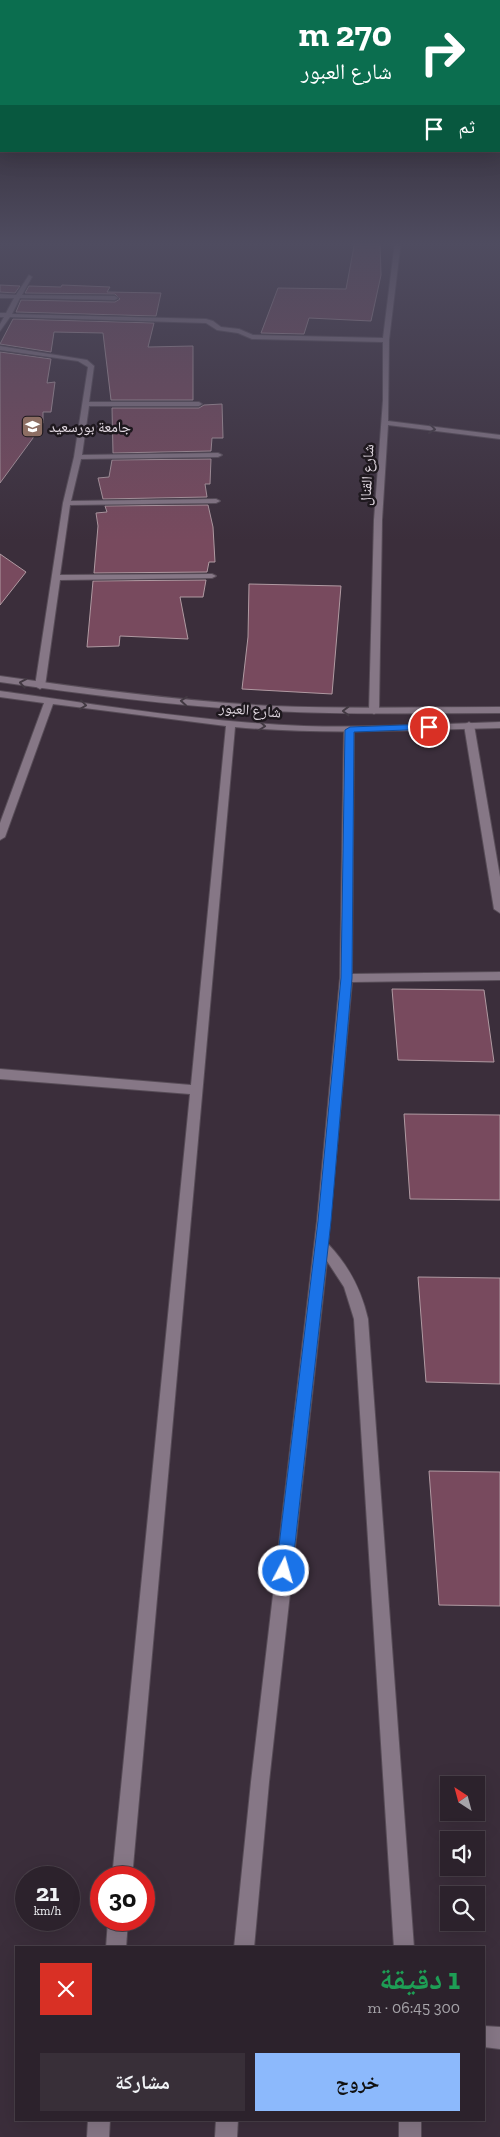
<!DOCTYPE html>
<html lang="ar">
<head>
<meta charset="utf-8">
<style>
  :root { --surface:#2c222c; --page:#382f38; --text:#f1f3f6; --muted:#a6a4a9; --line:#483f48; --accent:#8cb9fc }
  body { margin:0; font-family:"Zilla Slab","Noto Naskh Arabic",serif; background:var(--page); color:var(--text); direction:rtl; height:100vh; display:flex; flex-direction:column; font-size:19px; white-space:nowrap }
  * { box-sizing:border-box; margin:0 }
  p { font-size:16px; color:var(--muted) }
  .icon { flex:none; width:28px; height:28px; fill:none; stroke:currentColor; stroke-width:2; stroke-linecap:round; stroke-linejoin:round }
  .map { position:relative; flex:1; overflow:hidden; direction:ltr }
  .panel { position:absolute; left:15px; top:1946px; width:470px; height:175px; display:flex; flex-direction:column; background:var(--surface); border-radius:0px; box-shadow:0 5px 20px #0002,0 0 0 1px var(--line); direction:rtl }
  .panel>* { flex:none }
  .guide { position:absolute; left:0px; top:0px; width:500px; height:152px; box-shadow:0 5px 20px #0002,0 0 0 1px var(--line); direction:rtl; background:#0b6e4f; color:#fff; overflow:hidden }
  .needle { width:32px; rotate:324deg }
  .controls { position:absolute; left:440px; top:1776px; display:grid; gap:10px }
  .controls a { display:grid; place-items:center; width:45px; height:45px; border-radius:0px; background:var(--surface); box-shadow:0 5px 20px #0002,0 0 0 1px var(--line); font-size:25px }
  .speed { position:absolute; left:15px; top:1866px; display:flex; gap:10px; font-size:25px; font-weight:700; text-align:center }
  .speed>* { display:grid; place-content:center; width:65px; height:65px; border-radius:50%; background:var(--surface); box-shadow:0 5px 20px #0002,0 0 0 1px var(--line); line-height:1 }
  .speed small { font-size:12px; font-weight:400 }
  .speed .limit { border:8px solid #d22; background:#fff; color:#111 }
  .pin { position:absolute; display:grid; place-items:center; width:42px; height:42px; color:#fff; margin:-21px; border:2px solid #fff; border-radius:50%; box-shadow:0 1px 5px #0007 }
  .me { position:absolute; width:55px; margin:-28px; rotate:6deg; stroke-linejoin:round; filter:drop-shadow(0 0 4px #0008) }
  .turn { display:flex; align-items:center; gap:18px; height:105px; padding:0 25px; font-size:22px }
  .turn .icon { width:65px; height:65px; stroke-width:2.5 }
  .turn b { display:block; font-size:35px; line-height:42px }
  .then { display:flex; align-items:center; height:48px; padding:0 25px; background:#0003; gap:10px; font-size:19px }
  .round { display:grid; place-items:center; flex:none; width:52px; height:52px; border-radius:0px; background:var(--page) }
  .headline { display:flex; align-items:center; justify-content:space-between; height:85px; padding:0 25px }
  h1 { font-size:30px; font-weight:700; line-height:38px; color:#1e9e55 }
  .button { display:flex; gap:10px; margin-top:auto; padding:10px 25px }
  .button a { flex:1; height:58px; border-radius:0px; background:var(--accent); color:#111; font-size:20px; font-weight:700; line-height:58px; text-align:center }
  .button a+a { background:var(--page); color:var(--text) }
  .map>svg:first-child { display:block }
</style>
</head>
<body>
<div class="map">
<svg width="500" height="2137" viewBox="0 0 500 2137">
  <rect width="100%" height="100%" fill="#3b2e3b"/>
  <g fill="#784a5e" stroke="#b09aa2">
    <path d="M355 241H380L381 275 371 321 309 318 304 334 261 333 278 288 346 289Z"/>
    <path d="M0 285 20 286 15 293 0 292Z"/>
    <path d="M62 285 110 287 107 292 161 293 156 316 16 312 21 300 115 302 120 299 115 294 25 293 29 286 61 287Z"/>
    <path d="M13 319 154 323 148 347 193 346V400H111L103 333 54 332 51 352 0 344Z"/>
    <path d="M0 352 51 359 47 383 55 382 51 412H43V423L37 431H34L33 438 0 483Z"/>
    <path d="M222 404 223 438H212L211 451 113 453 112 408H199L204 405Z"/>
    <path d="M211 459 210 484H205L207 497 103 499 98 478 109 477 112 460Z"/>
    <path d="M208 505 213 527 215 562H209L207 572 94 573 98 526 96 513 107 512 105 506Z"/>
    <path d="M0 554 26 572 0 605Z"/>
    <path d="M206 580 203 597H180L188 639 120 636 119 646 87 647 93 581Z"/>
    <path d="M249 584 341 586 332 694 242 689 248 637Z"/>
    <path d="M392 989 484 990 494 1062 398 1060Z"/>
    <path d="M404 1114 500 1115V1200L410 1199Z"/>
    <path d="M418 1277 500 1278V1384L426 1382Z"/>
    <path d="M429 1471 500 1472V1606L439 1605Z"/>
  </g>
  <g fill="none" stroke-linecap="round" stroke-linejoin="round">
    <defs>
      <g id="minor">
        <path d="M395 241H401L389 340 388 421 500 435V439L388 425 382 520 379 711 374 714 369 711 374 520 383 400V342L252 339 238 333 217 330 206 323 10 317 0 331V324L4 317H0V313H6L14 298H0V294L16 295 29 275 32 277 22 295 115 296 118 298 115 300 20 298 12 314 206 319 213 321 221 327 239 329 253 335 383 338Z"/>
        <path d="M0 346 87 360 94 366 89 402H199L202 404 199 406H89L82 455 218 453 222 455 218 457 81 459 71 501 216 499 220 501 216 503 70 505 60 575 212 574 216 576 212 578 60 580 45 686 40 689 35 686 63 503 74 457 88 367 78 361 0 350Z"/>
        <path d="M469 722 474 725 500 877V913L494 909 464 725Z"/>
        <path d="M349 727 354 730 352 974 500 972V980L352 982 328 1244C349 1266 361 1289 368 1319L414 1948H394L354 1319 344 1287 327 1261 269 1782 254 1948H234L251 1782 317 1221 340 978 344 730Z"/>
        <path d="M484 2026 500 2027V2049L484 2047Z"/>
        <path d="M216 2120H238L237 2137H215Z"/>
        <rect x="399" y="2120" width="22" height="17"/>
      </g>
      <g id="tertiary">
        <path d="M0 676C90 689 181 701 272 706 348 709 424 707 500 707V713C424 713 348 715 272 711 181 707 90 695 0 682Z"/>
        <path d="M0 691C100 705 202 722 304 726 369 728 435 724 500 722V728C412 730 324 735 235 727L132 1878H112L190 1094 0 1079V1069L191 1085 226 726 53 704 5 837 0 840V823L44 703 0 697Z"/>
        <path d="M108 1920H128L126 1948H106Z"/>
        <path d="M88 2120H110L109 2137H87Z"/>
      </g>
    </defs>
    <use href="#minor" stroke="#574c57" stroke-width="2"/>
    <use href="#tertiary" stroke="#574c57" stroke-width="2"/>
    <use href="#minor" fill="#867786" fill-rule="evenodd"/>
    <use href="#tertiary" fill="#867786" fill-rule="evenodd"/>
  </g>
  <defs><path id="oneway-chevron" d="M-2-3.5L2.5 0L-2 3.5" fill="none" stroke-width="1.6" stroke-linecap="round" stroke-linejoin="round" transform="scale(1.25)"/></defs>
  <g stroke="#423942">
    <use href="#oneway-chevron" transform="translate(432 429) rotate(7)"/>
    <use href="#oneway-chevron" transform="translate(23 683) rotate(-170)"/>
    <use href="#oneway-chevron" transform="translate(184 701) rotate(-175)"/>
    <use href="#oneway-chevron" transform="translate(83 705) rotate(7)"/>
    <use href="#oneway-chevron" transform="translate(346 711) rotate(-180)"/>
    <use href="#oneway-chevron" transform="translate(262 726) rotate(5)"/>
  </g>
  <linearGradient id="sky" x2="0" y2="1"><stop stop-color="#201920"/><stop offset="0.45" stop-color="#4f4c60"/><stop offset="1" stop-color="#4f4c60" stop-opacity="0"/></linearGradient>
  <rect width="500" height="541" fill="url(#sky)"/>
  <path fill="#1a73e8" stroke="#114b97" d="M429 724 432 725V729L354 732 352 978 331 1221 292 1571 289 1576 284 1579 279 1576 276 1571 318 1221 341 978 345 730 350 727Z"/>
  <defs>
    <symbol id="university-square" viewBox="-11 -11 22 22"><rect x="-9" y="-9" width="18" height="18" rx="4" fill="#8d6e63" stroke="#1e181e"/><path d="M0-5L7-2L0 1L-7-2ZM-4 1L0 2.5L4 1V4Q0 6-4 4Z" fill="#fff"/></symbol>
  </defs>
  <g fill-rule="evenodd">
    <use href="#university-square" x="20" y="414" width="25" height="25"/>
  </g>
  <g text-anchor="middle" stroke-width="5" stroke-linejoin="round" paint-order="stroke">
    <g font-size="15" fill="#e1d8e1" stroke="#1e181e" text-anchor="start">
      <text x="49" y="432">جامعة بورسعيد</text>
    </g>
    <g font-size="15" fill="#e1d8e1" stroke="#1e181e">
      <text transform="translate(367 475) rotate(-87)" y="5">شارع القنال</text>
      <text transform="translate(250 710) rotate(5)" y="5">شارع العبور</text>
    </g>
  </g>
</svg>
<div class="controls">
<a><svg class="needle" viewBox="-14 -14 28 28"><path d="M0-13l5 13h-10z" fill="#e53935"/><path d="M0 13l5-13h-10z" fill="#a6a4a9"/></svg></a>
<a><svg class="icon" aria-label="sound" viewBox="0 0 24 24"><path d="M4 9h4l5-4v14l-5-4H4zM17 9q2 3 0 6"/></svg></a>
<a><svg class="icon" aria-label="search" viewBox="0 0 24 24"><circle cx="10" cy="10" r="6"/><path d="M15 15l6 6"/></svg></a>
</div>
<div class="speed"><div>21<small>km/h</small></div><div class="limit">30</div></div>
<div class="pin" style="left:429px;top:727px;background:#d93025"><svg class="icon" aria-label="arrive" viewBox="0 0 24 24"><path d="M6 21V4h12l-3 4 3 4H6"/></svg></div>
<svg class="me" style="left:284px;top:1571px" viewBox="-20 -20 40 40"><circle r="17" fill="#1a73e8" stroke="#fff" stroke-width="3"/><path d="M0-11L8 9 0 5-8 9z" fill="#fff"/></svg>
<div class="guide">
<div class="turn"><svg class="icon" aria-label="right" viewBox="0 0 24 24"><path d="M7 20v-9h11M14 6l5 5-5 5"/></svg><div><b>270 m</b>شارع العبور</div></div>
<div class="then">ثم<svg class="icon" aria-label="arrive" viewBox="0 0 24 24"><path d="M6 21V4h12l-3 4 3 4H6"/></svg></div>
</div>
<section class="panel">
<div class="headline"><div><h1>1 دقيقة</h1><p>300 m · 06:45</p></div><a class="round" style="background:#d93025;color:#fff"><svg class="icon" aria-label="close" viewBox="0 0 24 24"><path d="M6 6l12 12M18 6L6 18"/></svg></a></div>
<div class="button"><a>خروج</a><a>مشاركة</a></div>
</section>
</div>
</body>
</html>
